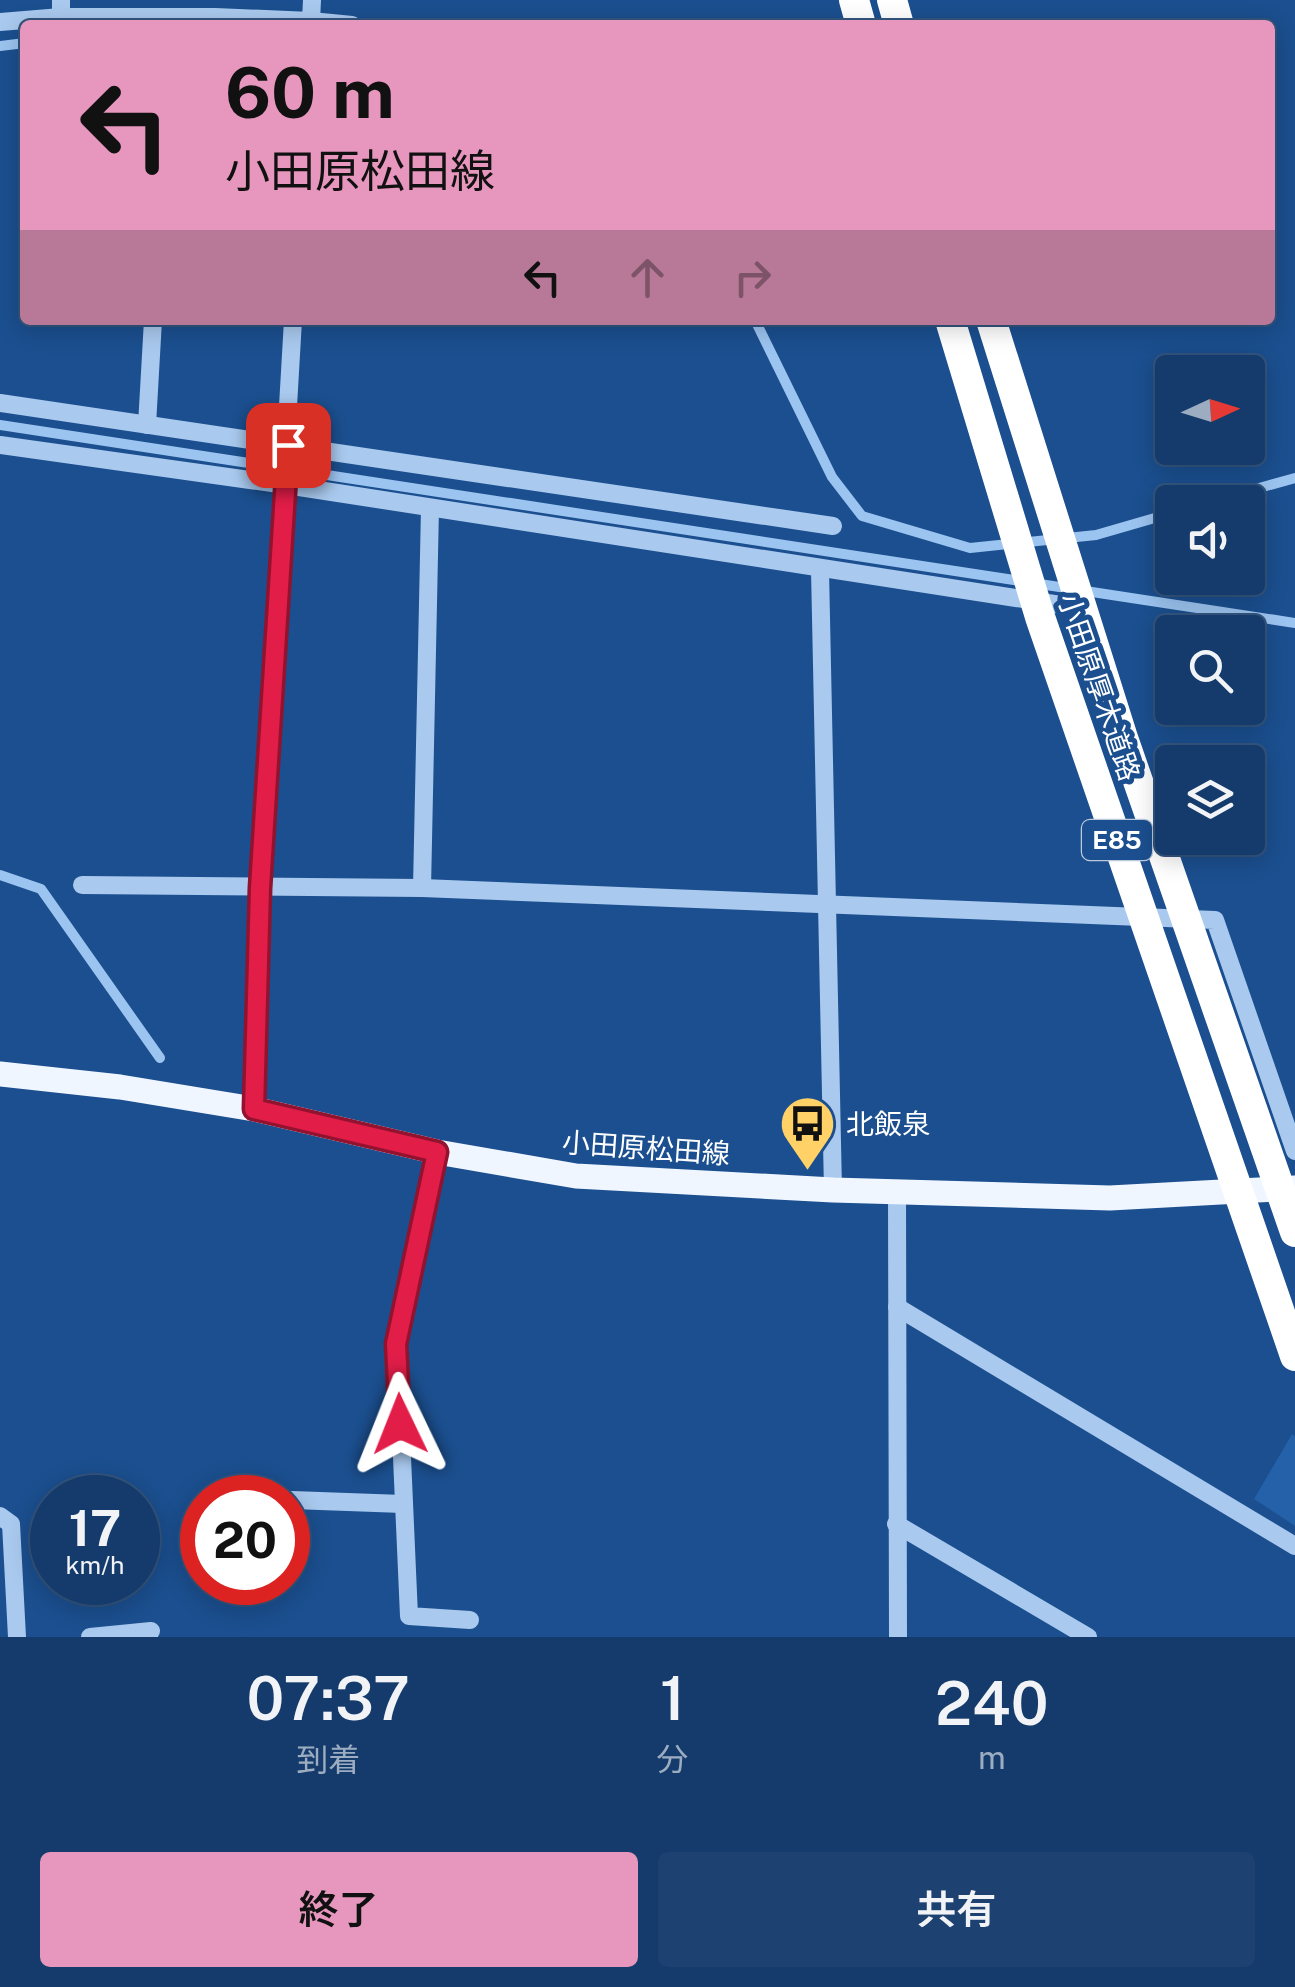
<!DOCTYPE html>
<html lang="ja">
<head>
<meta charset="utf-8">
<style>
  :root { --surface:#143b6b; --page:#1d4271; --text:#f1f3f6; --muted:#9dadc1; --line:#33557e; --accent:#e797bd }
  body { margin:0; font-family:"Public Sans","Noto Sans JP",sans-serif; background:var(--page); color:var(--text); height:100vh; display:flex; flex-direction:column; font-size:38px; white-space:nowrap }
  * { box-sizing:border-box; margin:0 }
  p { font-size:32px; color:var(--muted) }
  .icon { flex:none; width:55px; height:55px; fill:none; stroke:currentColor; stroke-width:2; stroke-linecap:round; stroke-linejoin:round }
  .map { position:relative; height:1637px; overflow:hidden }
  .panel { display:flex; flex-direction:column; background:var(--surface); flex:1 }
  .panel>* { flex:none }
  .hud { position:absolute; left:20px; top:20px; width:1255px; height:305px; border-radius:10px; box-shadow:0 5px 25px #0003,0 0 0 2px var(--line); background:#e797bd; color:#111; overflow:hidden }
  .needle { width:65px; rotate:86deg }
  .tools { position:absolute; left:1155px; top:355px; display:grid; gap:20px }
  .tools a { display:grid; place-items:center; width:110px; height:110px; border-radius:10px; background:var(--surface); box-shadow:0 5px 25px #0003,0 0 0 2px var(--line); font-size:50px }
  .speed { position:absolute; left:30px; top:1475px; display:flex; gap:20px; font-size:50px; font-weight:700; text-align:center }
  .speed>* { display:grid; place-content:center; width:130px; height:130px; border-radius:50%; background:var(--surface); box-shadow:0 5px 25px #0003,0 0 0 2px var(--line); line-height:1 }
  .speed small { font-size:25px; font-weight:400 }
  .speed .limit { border:15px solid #d22; background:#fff; color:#111 }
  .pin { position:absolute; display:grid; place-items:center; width:85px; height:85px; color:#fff; margin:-42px; border-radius:20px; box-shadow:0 5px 15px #0006 }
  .me { position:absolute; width:110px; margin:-55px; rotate:358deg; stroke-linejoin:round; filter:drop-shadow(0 0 8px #0008) }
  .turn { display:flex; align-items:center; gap:35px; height:210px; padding:0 40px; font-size:45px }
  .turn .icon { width:130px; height:130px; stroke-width:2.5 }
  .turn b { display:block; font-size:70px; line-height:85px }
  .lanes { display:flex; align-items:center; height:95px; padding:0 40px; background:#0003; justify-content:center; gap:50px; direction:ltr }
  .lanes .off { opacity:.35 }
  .eta { display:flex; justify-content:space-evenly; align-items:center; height:170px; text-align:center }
  .eta b { font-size:60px; font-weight:600; line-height:70px }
  .cta { display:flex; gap:20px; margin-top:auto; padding:20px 40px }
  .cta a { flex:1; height:115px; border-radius:10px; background:var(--accent); color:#111; font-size:40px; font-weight:600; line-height:115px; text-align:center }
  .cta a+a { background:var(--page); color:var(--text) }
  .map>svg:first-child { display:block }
</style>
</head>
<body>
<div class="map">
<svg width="1295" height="1637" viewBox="0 0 1295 1637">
  <rect width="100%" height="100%" fill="#1b4f8f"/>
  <path fill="#2461a8" d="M1292 1434 1295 1436V1526L1254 1499Z"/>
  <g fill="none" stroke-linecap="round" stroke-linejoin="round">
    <g stroke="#9cc4f0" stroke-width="10">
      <path d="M0 46 25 43"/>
      <path d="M755 320 832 477 862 516 970 548 1096 535 1172 513"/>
      <path d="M0 425 1295 623"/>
      <path d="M1209 502 1295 478"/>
      <path d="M0 875 41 889 160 1058"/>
    </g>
    <g stroke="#a9c9ee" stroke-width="18">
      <path d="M61 0V17H215L311 21 312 0"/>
      <path d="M0 22 61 17"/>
      <path d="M311 25V21L352 25"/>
      <path d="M0 403 833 526"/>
      <path d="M147 425 153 320"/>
      <path d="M0 445 286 485 1087 609"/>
      <path d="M820 570 833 1190"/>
      <path d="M82 885 422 888 1215 920 1295 1151"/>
      <path d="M422 888 430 508"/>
      <path d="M254 1109 260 889 293 320"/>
      <path d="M437 1152 397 1344 409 1616 470 1620"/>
      <path d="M897 1193 898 1637"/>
      <path d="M897 1307 1295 1546"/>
      <path d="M292 1500 403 1504"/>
      <path d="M0 1516 11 1524 17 1637"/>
      <path d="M896 1524 1088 1637"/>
      <path d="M90 1637 151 1631"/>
    </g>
    <path stroke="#f0f6ff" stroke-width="25" d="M0 1074 120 1087 254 1109 437 1152 576 1176 833 1190 1110 1198 1295 1188"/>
    <g stroke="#fff" stroke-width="30">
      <path d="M854 0 861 25"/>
      <path d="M892 0 899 25"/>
    </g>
    <g stroke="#fff" stroke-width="30">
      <path d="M950 320 1040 617 1295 1356"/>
      <path d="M991 320 1123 738 1295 1232"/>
    </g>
  </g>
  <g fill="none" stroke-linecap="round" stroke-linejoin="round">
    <defs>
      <path id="route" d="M288 445 260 888 254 1109 437 1152 396 1344 400 1424"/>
    </defs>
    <use href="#route" stroke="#92132f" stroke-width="25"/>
    <use href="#route" stroke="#e11d48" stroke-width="18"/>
  </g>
  <defs>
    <symbol id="bus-pin" viewBox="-11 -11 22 30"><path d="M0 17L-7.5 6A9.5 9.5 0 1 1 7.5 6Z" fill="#ffd166" stroke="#1b4f8f"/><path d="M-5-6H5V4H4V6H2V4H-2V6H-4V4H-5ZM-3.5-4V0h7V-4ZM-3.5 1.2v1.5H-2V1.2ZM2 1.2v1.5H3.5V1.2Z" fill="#111"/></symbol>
  </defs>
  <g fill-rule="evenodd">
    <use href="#bus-pin" x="776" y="1092" width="63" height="86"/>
  </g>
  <g text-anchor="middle" stroke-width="10" stroke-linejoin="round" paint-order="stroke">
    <rect fill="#1b4f8f" stroke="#bbcadd" stroke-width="2.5" x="1082" y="820" width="70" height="40" rx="8"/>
    <g font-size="25" font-weight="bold" fill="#fff">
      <text x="1117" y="849">E85</text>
    </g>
    <g font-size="28" fill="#fff" stroke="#1b4f8f">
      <text transform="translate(1099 687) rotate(71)" y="10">小田原厚木道路</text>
      <text transform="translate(646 1148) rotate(4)" y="10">小田原松田線</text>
    </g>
    <g font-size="28" fill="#fff" stroke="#1b4f8f" text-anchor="start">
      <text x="846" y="1134">北飯泉</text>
    </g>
  </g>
</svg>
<div class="tools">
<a><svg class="needle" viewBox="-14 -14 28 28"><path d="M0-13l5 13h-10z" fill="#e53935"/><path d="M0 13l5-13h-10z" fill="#9dadc1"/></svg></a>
<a><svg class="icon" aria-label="sound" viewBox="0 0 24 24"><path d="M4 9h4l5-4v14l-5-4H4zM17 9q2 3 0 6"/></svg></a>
<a><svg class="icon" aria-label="search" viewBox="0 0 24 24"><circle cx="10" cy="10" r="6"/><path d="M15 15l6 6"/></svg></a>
<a><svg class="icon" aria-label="layers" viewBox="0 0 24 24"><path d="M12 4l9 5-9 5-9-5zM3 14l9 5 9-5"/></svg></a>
</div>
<div class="speed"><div>17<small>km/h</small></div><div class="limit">20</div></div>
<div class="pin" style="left:288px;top:445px;background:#d93025"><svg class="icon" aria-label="arrive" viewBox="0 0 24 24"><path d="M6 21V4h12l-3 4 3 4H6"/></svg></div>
<svg class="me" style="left:400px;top:1424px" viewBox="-20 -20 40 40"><path d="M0-17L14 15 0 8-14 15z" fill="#e11d48" stroke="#fff" stroke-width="4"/></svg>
<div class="hud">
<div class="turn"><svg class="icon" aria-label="left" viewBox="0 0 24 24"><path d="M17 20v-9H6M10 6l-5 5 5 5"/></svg><div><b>60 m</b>小田原松田線</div></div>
<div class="lanes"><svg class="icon" aria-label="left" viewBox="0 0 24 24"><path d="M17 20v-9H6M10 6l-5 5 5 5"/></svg><svg class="icon off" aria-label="ahead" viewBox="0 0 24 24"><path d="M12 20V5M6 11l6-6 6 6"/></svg><svg class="icon off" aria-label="right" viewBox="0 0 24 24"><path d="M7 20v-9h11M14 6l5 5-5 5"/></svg></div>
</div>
</div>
<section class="panel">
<div class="eta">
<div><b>07:37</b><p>到着</p></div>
<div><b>1</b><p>分</p></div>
<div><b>240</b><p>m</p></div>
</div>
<div class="cta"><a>終了</a><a>共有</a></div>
</section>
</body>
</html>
